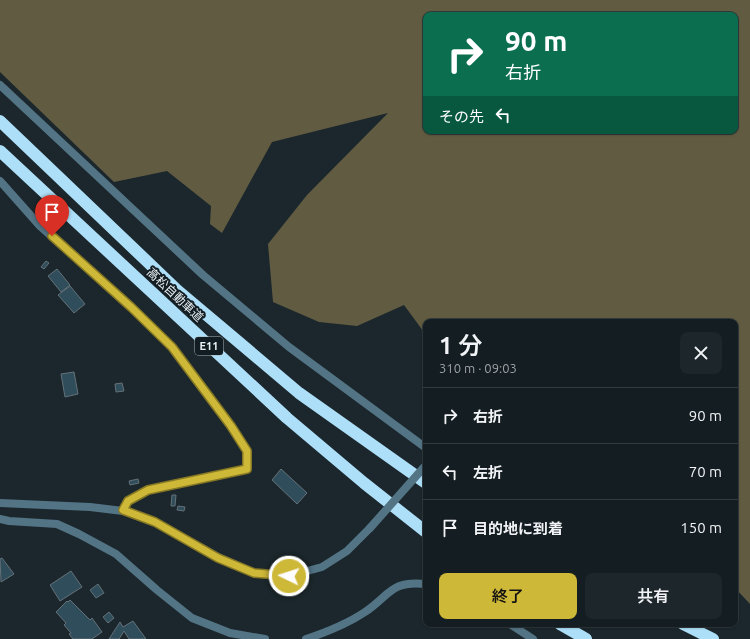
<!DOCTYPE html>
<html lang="ja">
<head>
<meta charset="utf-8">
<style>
  :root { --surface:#141d21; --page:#1d262a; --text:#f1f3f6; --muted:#9da2a5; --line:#333b3f; --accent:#ceb838 }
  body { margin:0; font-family:Ubuntu,"Noto Sans JP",sans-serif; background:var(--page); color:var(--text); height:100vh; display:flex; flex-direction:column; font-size:15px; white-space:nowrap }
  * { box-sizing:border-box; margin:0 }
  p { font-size:13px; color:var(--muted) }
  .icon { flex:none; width:22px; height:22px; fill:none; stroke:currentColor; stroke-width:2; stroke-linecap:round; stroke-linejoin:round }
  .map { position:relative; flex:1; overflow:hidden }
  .panel { position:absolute; left:423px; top:319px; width:315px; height:308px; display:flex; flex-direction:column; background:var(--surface); border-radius:8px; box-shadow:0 1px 3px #0004,0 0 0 1px var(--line) }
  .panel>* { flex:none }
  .hud { position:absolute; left:423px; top:12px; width:315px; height:122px; border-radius:8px; box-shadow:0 1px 3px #0004,0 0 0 1px var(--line); background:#0b6e4f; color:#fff; overflow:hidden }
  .pin { position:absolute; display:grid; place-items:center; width:34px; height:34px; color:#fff; margin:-41px -17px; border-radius:50% 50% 50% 0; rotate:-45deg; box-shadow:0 0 4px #0007 }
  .pin .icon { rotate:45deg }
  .me { position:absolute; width:44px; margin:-22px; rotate:274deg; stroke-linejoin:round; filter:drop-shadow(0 0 3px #0008) }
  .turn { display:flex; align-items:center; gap:14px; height:84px; padding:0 16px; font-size:18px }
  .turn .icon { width:52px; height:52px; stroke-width:2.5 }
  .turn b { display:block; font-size:28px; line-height:34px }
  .then { display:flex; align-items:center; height:38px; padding:0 16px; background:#0003; gap:8px; font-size:15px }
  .round { display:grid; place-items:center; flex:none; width:42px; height:42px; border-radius:8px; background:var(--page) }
  .head { display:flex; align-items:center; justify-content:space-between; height:68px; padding:0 16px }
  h1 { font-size:24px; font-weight:600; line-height:30px }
  .primary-button { display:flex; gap:8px; margin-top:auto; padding:8px 16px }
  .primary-button a { flex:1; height:46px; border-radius:8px; background:var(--accent); color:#111; font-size:16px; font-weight:600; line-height:46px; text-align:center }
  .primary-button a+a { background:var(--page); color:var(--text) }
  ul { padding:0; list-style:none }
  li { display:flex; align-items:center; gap:12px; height:56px; padding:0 16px; border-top:1px solid var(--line) }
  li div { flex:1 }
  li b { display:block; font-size:15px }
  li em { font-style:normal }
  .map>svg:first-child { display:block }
</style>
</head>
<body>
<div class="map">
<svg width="750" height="639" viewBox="0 0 750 639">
  <rect width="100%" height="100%" fill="#1b272c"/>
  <path fill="#615c41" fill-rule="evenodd" d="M0 0H750V604L735 588V322H426V335L404 305 357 326 319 322 273 302 268 244 307 195 388 113 272 142 222 233 210 224 211 206 167 171 114 182 0 72ZM426 15H735V131H426Z"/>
  <g fill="#304d5b" stroke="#647178">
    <path d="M46 261 49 263 44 269 41 267Z"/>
    <path d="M57 269 70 285 61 292 48 276Z"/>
    <path d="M70 286 85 304 74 313 58 295Z"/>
    <path d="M74 372 78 394 65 397 61 374Z"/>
    <path d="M122 383 124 391 116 392 115 384Z"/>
    <path d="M281 469 307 493 297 504 272 480Z"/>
    <path d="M138 479 139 483 130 485 129 481Z"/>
    <path d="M172 495H176L175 506H171Z"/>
    <path d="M178 506 185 507 184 511 177 510Z"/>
    <path d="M2 558 14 574 1 582 0 559Z"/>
    <path d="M71 571 82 587 60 601 50 585Z"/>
    <path d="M98 584 104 593 96 598 90 590Z"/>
    <path d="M70 600 90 620 92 618 102 632 92 639H73L69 634 71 633 64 625 66 623 56 612 67 601 68 602Z"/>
    <path d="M109 612 114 618 108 623 103 617Z"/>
    <path d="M133 621 146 639H129L124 631 119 639H109L120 622 123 627Z"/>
  </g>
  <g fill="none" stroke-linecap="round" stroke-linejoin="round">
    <g stroke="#537485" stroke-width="8">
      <path d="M0 85 203 275 289 347 426 448"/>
      <path d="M0 181 40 226 131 307 172 347 231 426 247 451V469L148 490 128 501 123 511"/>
      <path d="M0 519 9 521 57 524 79 534 116 554 157 590 192 618 230 633 265 639"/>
      <path d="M510 624 533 639"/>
      <path d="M306 639C327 632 347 624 365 612 390 595 391 580 426 584"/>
    </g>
    <path stroke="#537485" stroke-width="8" d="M0 503 90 507 123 511 155 522 218 557 254 573 289 576 322 567 347 551 370 528"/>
    <g stroke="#aedff8" stroke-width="12">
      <path d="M0 121 177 290 299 393 426 483"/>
      <path d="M0 151 287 418 364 483 426 532"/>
      <path d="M560 624 586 639"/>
      <path d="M683 624 713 639"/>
    </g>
    <path stroke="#537485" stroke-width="8" d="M370 528 426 465"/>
  </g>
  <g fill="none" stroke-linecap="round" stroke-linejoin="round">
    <defs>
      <path id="route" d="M52 236 131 307 172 347 231 426 247 451V469L148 490 128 501 123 510 155 522 218 558 254 573 289 576"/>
    </defs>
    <use href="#route" stroke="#867824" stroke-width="10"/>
    <use href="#route" stroke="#ceb838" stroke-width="7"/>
  </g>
  <g text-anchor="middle" stroke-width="4" stroke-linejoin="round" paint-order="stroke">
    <rect fill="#121d23" stroke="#a8b1b5" stroke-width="1" x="195" y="337" width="28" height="18" rx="3"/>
    <g font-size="11" font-weight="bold" fill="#e9f0f4">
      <text x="209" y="350">E11</text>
    </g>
    <g font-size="12" fill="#e9f0f4" stroke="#121d23">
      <text transform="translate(175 295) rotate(43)" y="4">高松自動車道</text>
    </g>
  </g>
</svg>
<div class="pin" style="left:52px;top:236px;background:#d93025"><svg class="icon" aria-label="arrive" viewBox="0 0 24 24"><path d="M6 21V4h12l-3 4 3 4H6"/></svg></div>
<svg class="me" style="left:289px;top:576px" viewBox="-20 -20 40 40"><circle r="17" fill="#ceb838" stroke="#fff" stroke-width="3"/><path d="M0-11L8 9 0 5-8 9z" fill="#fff"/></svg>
<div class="hud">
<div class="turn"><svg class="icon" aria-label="right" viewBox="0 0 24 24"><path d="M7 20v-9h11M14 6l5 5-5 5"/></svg><div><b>90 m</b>右折</div></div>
<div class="then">その先<svg class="icon" aria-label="left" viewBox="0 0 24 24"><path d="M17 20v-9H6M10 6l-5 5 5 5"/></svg></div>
</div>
<section class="panel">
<div class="head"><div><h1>1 分</h1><p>310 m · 09:03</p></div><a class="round"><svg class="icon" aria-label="close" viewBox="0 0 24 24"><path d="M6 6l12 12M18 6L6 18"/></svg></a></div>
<ul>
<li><svg class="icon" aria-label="right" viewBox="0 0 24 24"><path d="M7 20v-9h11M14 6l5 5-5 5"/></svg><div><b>右折</b></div><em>90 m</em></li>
<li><svg class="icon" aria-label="left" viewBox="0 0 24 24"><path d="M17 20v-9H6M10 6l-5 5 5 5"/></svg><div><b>左折</b></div><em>70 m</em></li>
<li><svg class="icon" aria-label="arrive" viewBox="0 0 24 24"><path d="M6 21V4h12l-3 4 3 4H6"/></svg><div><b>目的地に到着</b></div><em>150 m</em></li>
</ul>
<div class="primary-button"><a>終了</a><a>共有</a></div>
</section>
</div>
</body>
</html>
